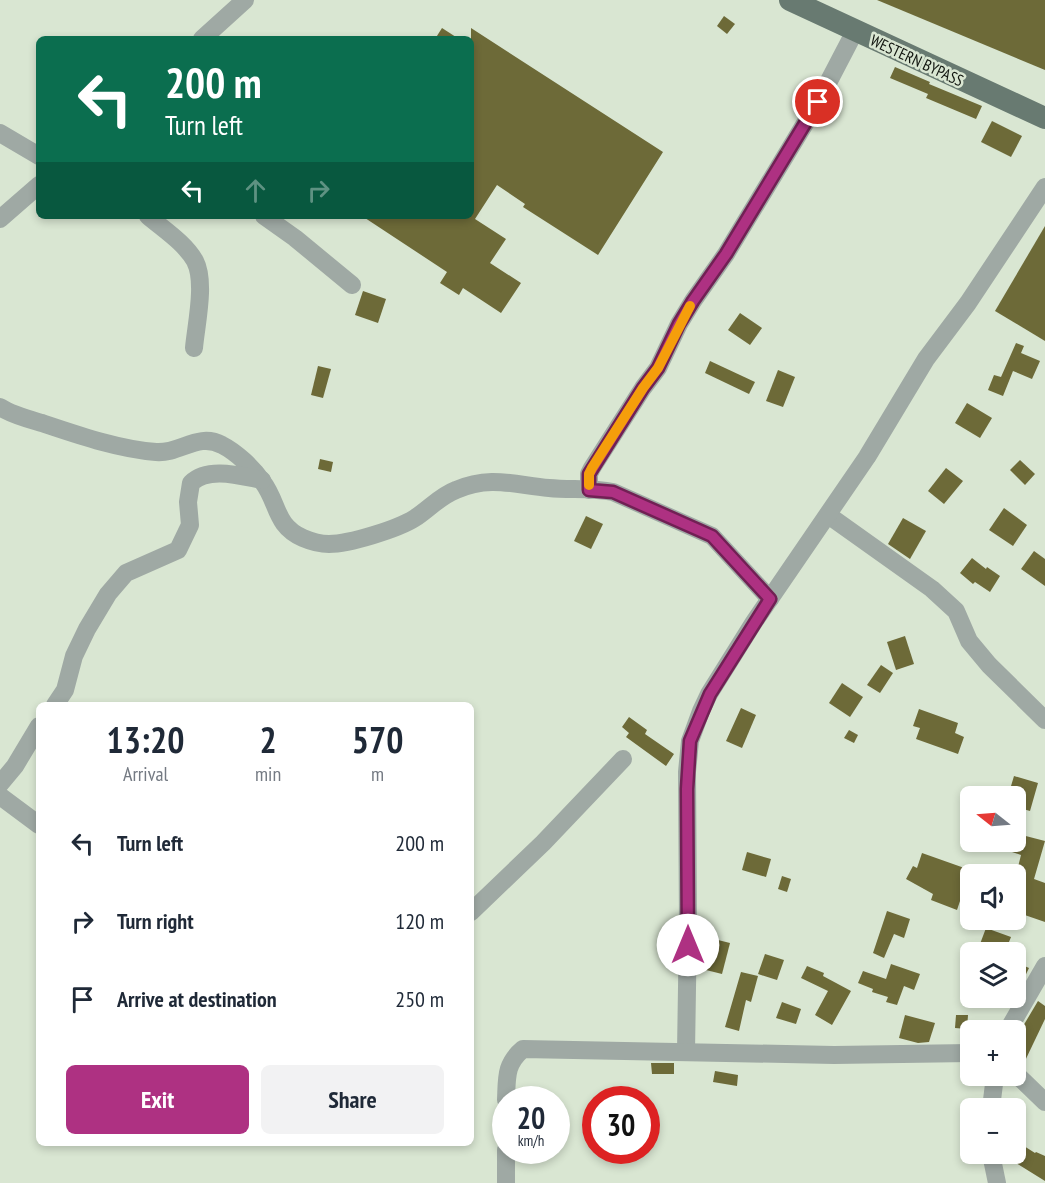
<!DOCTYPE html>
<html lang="en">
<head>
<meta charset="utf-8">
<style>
  :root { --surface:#fff; --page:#f2f2f3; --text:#1f2937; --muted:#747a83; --accent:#ae3182 }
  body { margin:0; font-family:"PT Sans Narrow",sans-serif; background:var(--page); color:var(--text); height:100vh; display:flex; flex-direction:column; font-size:22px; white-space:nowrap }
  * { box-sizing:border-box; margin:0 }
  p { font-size:20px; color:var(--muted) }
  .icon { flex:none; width:33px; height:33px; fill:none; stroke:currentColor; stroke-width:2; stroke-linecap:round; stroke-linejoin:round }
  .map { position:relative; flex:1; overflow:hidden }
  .side { position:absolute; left:36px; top:702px; width:438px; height:444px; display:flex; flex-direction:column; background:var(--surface); border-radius:9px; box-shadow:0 3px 9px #0003 }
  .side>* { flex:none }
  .guide { position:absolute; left:36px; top:36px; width:438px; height:183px; border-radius:9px; box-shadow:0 3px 9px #0003; background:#0b6e4f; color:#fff; overflow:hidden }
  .needle { width:39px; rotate:287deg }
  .buttons { position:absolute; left:960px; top:786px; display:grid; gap:12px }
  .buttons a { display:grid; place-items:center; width:66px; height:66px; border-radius:9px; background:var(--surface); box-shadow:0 3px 9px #0003; font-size:30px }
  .speed { position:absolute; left:492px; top:1086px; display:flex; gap:12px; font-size:30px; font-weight:700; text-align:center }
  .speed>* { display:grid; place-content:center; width:78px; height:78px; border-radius:50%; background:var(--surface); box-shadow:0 3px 9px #0003; line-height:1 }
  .speed small { font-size:15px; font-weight:400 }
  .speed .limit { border:9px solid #d22; background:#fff; color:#111 }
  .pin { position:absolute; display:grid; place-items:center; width:51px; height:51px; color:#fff; margin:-26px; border:3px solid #fff; border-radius:50%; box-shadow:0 2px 6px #0007 }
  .me { position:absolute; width:66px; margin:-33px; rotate:0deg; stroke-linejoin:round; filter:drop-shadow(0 0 4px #0008) }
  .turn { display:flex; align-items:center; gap:21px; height:126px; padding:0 30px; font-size:27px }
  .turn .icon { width:78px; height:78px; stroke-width:2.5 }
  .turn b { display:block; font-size:42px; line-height:51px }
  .lanes { display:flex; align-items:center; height:57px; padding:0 30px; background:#0003; justify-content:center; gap:30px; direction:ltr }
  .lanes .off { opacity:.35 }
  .eta { display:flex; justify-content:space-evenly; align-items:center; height:102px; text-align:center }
  .eta b { font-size:36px; font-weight:600; line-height:42px }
  .cta { display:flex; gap:12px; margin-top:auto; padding:12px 30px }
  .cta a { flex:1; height:69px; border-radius:9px; background:var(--accent); color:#fff; font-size:24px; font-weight:600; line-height:69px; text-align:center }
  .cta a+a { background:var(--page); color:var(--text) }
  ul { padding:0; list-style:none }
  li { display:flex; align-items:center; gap:18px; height:78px; padding:0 30px }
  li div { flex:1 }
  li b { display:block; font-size:22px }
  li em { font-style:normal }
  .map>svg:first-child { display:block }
</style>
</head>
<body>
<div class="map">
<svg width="1045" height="1183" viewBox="0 0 1045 1183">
  <rect width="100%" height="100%" fill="#d9e6d2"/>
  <g fill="#6d6a38">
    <path d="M877 0H1045V70Z"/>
    <path d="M724 16 735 24 727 34 717 26Z"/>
    <path d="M442 28 459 39H435Z"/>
    <path d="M471 28 663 152 598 255 523 207 525 204 497 185 475 219 506 239 490 263 521 283 501 313 463 288 459 295 440 283 447 272 362 216H471Z"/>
    <path d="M895 67 930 82 929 84 982 106 976 119 926 98 928 94 890 78Z"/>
    <path d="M992 121 1022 136 1011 157 981 142Z"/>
    <path d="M1045 226V341L995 311Z"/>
    <path d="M363 291 386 299 378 323 355 315Z"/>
    <path d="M740 313 762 328 750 345 728 330Z"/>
    <path d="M1016 343 1024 346 1021 353 1040 361 1032 379 1013 371 1003 396 988 390 994 375 1001 377Z"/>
    <path d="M710 361 755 382 749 394 705 373Z"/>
    <path d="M318 366 331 369 323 398 311 395Z"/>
    <path d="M778 370 795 377 783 407 766 401Z"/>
    <path d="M967 403 992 418 980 438 955 423Z"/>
    <path d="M320 459 333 462 331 472 318 469Z"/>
    <path d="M1020 460 1035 474 1025 485 1010 470Z"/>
    <path d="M946 468 963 481 944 504 928 491Z"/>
    <path d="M1004 508 1027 525 1013 546 989 530Z"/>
    <path d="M586 516 603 524 591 549 574 541Z"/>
    <path d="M903 518 926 531 910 559 888 544Z"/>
    <path d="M1034 551 1045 559V586L1021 569Z"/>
    <path d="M972 558 986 569 987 567 1000 576 990 592 975 582 973 584 960 573Z"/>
    <path d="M905 636 914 664 896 670 887 642Z"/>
    <path d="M881 665 893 673 880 693 867 685Z"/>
    <path d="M842 683 863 697 850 717 829 703Z"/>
    <path d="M741 708 756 715 742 748 726 741Z"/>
    <path d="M919 709 958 723 955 733 964 737 958 754 916 739 920 728 913 726Z"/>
    <path d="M629 717 647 730 645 734 674 754 666 766 626 737 629 733 622 727Z"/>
    <path d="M849 730 858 735 854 743 844 738Z"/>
    <path d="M1014 776 1038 783 1030 811 1016 807V796H1008Z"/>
    <path d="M1018 834 1045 841 1034 879 1045 883V922L1016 912V894L1023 872 1017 871 1021 855 1012 852Z"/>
    <path d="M747 852 771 859 766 877 742 870Z"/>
    <path d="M922 853 970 870V881L967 880 957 910 931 900 933 894 906 879 913 866 917 868Z"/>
    <path d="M782 876 791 879 787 892 778 889Z"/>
    <path d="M887 911 910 919 904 938 894 934 884 958 873 953Z"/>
    <path d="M986 928 1011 937 1005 952H977Z"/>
    <path d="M710 938 730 943 722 974 702 969Z"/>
    <path d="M765 954 784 960 777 980 758 974Z"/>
    <path d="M891 964 920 974 914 990 904 986 897 1005 886 1002 888 997 872 992 873 989 858 983 863 971 886 979Z"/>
    <path d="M1020 964 1029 968 1016 995V973Z"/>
    <path d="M807 966 824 973 823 976 851 991 832 1025 815 1015 828 991 801 978Z"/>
    <path d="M741 972 758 976 751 1002 746 1000 739 1031 725 1027Z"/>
    <path d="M1038 1001 1045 1006V1019L1023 1065 1016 1061V1038Z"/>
    <path d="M782 1002 801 1009 796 1024 776 1018Z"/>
    <path d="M905 1015 935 1023 929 1042 918 1043 899 1038Z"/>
    <path d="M956 1015H968L967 1029 955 1028Z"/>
    <path d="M651 1063H674V1074H652Z"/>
    <path d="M715 1071 738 1075 737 1086 713 1082Z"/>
    <path d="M1016 1141 1035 1153 1036 1152 1045 1156V1181L1003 1155 1016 1154Z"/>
  </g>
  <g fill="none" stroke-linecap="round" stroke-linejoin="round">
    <g stroke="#9fa9a4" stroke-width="18">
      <path d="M202 39 245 0"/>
      <path d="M0 133 39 156"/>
      <path d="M148 216C163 229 185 243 195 261 206 282 196 325 194 348"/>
      <path d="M264 216 295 238 352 285"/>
      <path d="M0 219 39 185"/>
      <path d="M0 407C12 415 28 419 42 423 78 435 118 449 156 452 180 454 198 432 222 445 236 452 253 468 262 481 279 503 274 525 303 538 310 541 320 544 329 544 349 544 398 529 415 518 429 509 440 496 456 490 490 475 515 485 549 488 570 490 592 488 613 492L712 536 770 599"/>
      <path d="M589 490V474L592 468 643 388 658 368 679 324 693 301 726 254 818 102 855 31"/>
      <path d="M828 515 932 589 956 611 969 641 989 665 1045 720"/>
      <path d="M55 705 65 690 74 656 87 629 108 594 126 573 178 550 190 525 188 502 191 483C208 466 241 476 262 480"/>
      <path d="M0 784 15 766 39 726"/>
      <path d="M0 796 39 825"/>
      <path d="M471 912 543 843 623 759"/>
      <path d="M1008 1030 1045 966"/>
      <path d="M686 1052 688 924 687 772 690 741 701 711 709 694 754 622 867 457 926 359 968 303 1045 187"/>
      <path d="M1016 1074 1045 1102"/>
      <path d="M506 1100C507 1078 505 1064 523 1049L834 1055 970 1053"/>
      <path d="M991 1108 995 1076"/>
      <path d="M991 1154 997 1183"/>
      <path d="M506 1183V1150"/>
    </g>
    <path stroke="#687a71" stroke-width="22" d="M790 0 1045 118"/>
  </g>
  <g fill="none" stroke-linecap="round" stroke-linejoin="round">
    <defs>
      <path id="route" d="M688 945 687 789 690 741 710 694 770 599 712 536 613 492 589 490V474L643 388 658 368 679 324 693 301 726 254 818 102"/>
    </defs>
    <use href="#route" stroke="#712054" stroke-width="15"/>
    <use href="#route" stroke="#ae3182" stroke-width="10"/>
    <path stroke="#f59e0b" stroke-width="10" d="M589 485V474L592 468 643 388 658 368 690 306"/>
  </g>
  <g text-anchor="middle" stroke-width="5" stroke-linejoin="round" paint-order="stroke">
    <g font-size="16" fill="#10140e" stroke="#d9e6d2">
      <text transform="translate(917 60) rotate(25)" y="6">WESTERN BYPASS</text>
    </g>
  </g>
</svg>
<div class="buttons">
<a><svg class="needle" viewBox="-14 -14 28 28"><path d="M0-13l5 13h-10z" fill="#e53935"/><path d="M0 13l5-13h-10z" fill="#747a83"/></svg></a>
<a><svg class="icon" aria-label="sound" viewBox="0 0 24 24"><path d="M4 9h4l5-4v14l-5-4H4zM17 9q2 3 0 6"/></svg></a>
<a><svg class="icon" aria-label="layers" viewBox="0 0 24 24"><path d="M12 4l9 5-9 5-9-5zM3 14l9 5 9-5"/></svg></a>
<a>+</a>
<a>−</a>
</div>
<div class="speed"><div>20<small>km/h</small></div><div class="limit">30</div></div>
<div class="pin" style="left:818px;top:102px;background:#d93025"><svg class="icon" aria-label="arrive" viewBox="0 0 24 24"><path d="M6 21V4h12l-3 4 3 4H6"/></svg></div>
<svg class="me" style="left:688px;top:945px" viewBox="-20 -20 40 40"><circle r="19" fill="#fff"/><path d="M0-13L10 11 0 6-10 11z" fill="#ae3182"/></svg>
<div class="guide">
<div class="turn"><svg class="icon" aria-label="left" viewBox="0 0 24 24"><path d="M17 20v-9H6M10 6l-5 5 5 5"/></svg><div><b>200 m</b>Turn left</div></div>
<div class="lanes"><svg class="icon" aria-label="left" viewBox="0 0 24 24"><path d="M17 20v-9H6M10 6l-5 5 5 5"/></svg><svg class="icon off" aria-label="ahead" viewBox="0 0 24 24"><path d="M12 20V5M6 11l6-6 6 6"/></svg><svg class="icon off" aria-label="right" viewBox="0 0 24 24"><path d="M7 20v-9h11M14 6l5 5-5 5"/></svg></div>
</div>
<section class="side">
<div class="eta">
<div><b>13:20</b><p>Arrival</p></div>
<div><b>2</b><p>min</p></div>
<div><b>570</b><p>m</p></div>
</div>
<ul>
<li><svg class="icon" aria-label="left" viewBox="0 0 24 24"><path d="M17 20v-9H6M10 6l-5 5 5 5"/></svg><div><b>Turn left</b></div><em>200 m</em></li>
<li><svg class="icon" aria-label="right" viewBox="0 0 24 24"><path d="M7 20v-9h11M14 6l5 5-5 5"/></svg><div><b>Turn right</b></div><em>120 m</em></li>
<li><svg class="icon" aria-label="arrive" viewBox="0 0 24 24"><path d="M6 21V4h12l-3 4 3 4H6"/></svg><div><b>Arrive at destination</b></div><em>250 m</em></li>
</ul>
<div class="cta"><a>Exit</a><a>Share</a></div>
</section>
</div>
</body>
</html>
